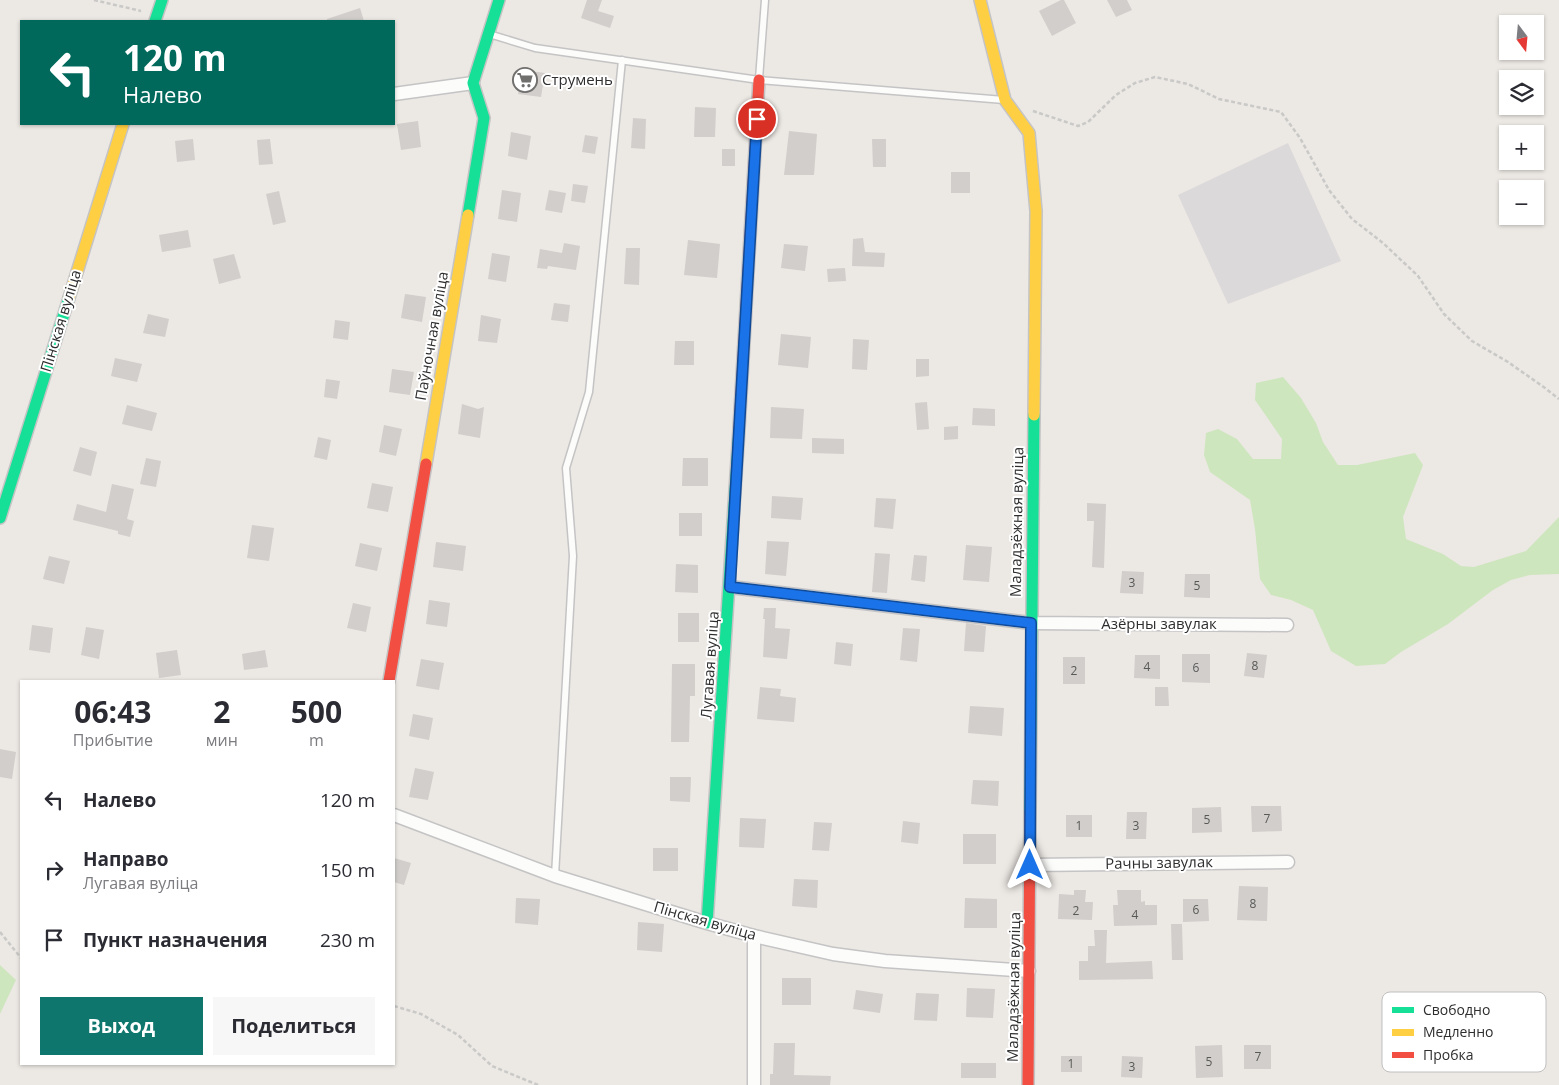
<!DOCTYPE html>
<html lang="ru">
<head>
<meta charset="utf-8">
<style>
  :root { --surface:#fff; --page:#f7f7f7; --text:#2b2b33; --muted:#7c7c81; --accent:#0f766e }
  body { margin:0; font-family:"Open Sans",sans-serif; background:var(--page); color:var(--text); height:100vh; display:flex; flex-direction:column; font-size:19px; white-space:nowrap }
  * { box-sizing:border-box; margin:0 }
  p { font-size:16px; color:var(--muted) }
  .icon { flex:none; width:28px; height:28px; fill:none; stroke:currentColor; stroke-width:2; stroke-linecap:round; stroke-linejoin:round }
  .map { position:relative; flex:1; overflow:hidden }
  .details { position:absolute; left:20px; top:680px; width:375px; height:385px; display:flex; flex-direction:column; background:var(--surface); border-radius:0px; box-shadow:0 1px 4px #0004 }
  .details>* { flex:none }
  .top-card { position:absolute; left:20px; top:20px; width:375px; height:105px; border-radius:0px; box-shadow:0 1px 4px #0004; background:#00695c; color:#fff; overflow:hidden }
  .needle { width:32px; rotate:164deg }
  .buttons { position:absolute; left:1499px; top:15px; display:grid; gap:10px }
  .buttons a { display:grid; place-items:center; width:45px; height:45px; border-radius:0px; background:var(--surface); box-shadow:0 1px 4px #0004; font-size:25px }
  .pin { position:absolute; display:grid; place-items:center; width:42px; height:42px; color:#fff; margin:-21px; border:2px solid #fff; border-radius:50%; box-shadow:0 1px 5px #0007 }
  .me { position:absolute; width:55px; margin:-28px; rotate:0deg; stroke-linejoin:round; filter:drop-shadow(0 0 4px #0008) }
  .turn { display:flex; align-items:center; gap:18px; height:105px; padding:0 20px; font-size:22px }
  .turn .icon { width:65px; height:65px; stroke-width:2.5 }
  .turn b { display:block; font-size:35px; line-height:42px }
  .eta { display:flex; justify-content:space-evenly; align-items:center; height:85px; text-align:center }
  .eta b { font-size:30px; font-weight:700; line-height:35px }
  .cta { display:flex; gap:10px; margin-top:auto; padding:10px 20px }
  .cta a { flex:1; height:58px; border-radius:0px; background:var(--accent); color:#fff; font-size:20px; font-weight:700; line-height:58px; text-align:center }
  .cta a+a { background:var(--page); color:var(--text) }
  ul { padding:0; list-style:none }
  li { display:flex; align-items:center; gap:15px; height:70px; padding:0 20px }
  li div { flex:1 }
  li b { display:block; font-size:19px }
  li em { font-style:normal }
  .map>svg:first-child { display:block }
</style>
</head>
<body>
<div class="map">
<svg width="1559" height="1085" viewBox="0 0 1559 1085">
  <rect width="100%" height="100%" fill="#ece8e4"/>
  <path fill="#dcd9db" d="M1288 143 1341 261 1228 304 1178 195Z"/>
  <g fill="#cee6be">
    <path d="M1283 377 1301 398 1316 423 1323 442 1338 465H1357L1415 453 1423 465 1403 517 1406 539 1443 554 1461 566 1474 567 1526 551 1559 517V574L1530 575 1511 580 1493 590 1448 624 1401 652 1385 664 1356 666 1331 651 1313 610 1291 600 1271 595 1260 579 1255 529 1250 500 1210 472 1204 455 1206 433 1218 429 1237 439 1253 459H1281L1282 439 1255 400 1256 383Z"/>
    <path d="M0 965 16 980 0 1014Z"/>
  </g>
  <g fill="#d1cecb">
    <path d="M587 0H602L598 11 614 16 610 28 581 18Z"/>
    <path d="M1061 0H1064L1076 23 1052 36 1039 11Z"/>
    <path d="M1107 0H1127L1132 10 1116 17Z"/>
    <path d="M360 8 364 21H327V19Z"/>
    <path d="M523 70 545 73 541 97 518 94Z"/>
    <path d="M695 107 716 108 715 137H694Z"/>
    <path d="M633 118 646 119 645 149 631 148Z"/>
    <path d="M418 121 421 147 401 150 397 124Z"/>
    <path d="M789 131 817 134 814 175H784Z"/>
    <path d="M511 132 531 136 527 160 508 156Z"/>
    <path d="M585 135 598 137 595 154 582 152Z"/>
    <path d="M193 139 195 160 177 162 175 141Z"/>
    <path d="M270 139 273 164 259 165 257 140Z"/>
    <path d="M872 139H886V167H873Z"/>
    <rect x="722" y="149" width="13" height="17"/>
    <rect x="951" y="172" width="19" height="21"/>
    <path d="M573 184 588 186 585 203 571 201Z"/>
    <path d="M502 190 521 193 517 222 498 219Z"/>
    <path d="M549 190 566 193 562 213 545 210Z"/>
    <path d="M279 191 286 222 273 225 266 194Z"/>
    <path d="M188 230 191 247 162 252 159 235Z"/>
    <path d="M863 238 865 252 885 253 884 267 852 266 853 239Z"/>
    <path d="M688 240 720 244 717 278 684 275Z"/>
    <path d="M564 243 580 246 576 270 548 266 547 269 537 268 540 249 562 253Z"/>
    <path d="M784 244 808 246 805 271 781 268Z"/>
    <path d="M626 248H640L639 285 624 284Z"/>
    <path d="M492 253 510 256 506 282 488 279Z"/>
    <path d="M234 254 241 278 219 284 213 259Z"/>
    <path d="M845 268 846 281 828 282 827 269Z"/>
    <path d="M405 294 426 297 422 322 401 318Z"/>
    <path d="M554 303 570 305 568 322 551 320Z"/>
    <path d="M148 314 169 319 165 337 143 333Z"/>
    <path d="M481 315 501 319 497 343 478 341Z"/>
    <path d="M335 320 350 322 348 340 333 338Z"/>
    <path d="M781 334 811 337 808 368 778 365Z"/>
    <path d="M853 339 869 340 867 370 852 369Z"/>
    <path d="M675 341H694V365H674Z"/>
    <path d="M115 358 142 364 137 382 111 376Z"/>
    <path d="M916 359H929V376L916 377Z"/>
    <path d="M392 369 414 372 410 395 389 392Z"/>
    <path d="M326 379 340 381 337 399 324 397Z"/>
    <path d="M927 402 929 429 917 430 915 403Z"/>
    <path d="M462 404 478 409 484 407 480 438 458 434Z"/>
    <path d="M127 405 157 413 152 431 122 424Z"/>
    <path d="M771 407 804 409 802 439 770 438Z"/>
    <path d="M973 408 995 409V426L972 425Z"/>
    <path d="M384 425 402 429 396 456 379 452Z"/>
    <path d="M958 426V439L944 440V427Z"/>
    <path d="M318 437 331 440 327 460 314 457Z"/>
    <path d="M812 438 844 439V454L812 453Z"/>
    <path d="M80 447 97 452 91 476 73 471Z"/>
    <path d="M146 458 161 461 156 487 140 484Z"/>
    <path d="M683 458H708V486H682Z"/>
    <path d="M372 483 393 487 388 512 367 508Z"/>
    <path d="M112 484 134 489 127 519 134 521 130 537 118 534V531L73 520 77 504 106 512Z"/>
    <path d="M772 496 803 498 801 520 771 518Z"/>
    <path d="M876 498 896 499 893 529 874 527Z"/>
    <path d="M1087 503 1106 504 1104 568 1092 567 1094 521H1087Z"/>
    <rect x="679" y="513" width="23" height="23"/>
    <path d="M252 525 274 528 269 561 247 558Z"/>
    <path d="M767 541 789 542 786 576 765 574Z"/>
    <path d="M436 542 466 546 463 571 433 567Z"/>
    <path d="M360 543 382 548 377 571 355 566Z"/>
    <path d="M966 545 992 547 989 582 963 580Z"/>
    <path d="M875 553 890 554 887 593 872 592Z"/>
    <path d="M914 555 927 556 925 582 911 580Z"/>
    <path d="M49 556 70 561 64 584 43 579Z"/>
    <path d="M676 564 698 565V593L675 592Z"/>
    <path d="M1122 571 1144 572 1143 594 1120 593Z"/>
    <path d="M1185 574H1210V598L1184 597Z"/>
    <path d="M429 600 450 603 447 627 426 624Z"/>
    <path d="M353 603 371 607 366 632 347 628Z"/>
    <path d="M764 608H776L775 628 790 629 787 659 763 657 765 619H763Z"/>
    <rect x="678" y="613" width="21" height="29"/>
    <path d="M966 623 986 626 984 652 964 651Z"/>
    <path d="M32 625 53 628 50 653 29 650Z"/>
    <path d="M86 627 104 630 99 659 81 655Z"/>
    <path d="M903 628 920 629 917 662 900 660Z"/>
    <path d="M836 642 853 644 851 666 834 664Z"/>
    <path d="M177 650 181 675 159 678 156 653Z"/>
    <path d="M265 650 268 667 244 670 242 654Z"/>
    <path d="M1247 653 1267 655 1264 678 1244 676Z"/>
    <path d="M1182 654H1210V683L1182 682Z"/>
    <path d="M1135 655H1160V679L1134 678Z"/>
    <rect x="1063" y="657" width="22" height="27"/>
    <path d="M421 659 444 663 439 690 416 686Z"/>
    <path d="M672 664H695V696H690L689 742H671Z"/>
    <path d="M760 687 781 689 780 696 796 698 794 722 757 719Z"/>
    <path d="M1155 687H1168L1169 706H1155Z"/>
    <path d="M970 706 1004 708 1002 736 968 733Z"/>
    <path d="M413 714 433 718 429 740 409 736Z"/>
    <path d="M0 749 16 752 12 779 0 777Z"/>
    <path d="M415 768 434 772 428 800 409 797Z"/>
    <path d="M670 777H691L690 802 670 801Z"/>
    <path d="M973 780 999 781 998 806 971 804Z"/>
    <path d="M1251 806H1281L1282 831 1252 832Z"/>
    <path d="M1221 807 1222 832 1192 833V808Z"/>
    <path d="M1127 812H1147L1146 839H1126Z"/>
    <rect x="1066" y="815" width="26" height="22"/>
    <path d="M740 818 766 819 764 848 739 847Z"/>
    <path d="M903 821 920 823 918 844 901 842Z"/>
    <path d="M814 822 832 823 829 851 812 850Z"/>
    <rect x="963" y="834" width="33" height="30"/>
    <rect x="653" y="848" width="25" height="23"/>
    <path d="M394 858 411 863 404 885 394 882Z"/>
    <path d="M794 879 818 880 817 908 792 906Z"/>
    <path d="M1239 886 1268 887 1267 921 1237 920Z"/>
    <path d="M1074 890H1086L1085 902H1093L1092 920 1058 919 1059 894 1074 895Z"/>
    <path d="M1117 890H1141V902L1145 901V905H1157V925L1114 926 1113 905H1118Z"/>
    <path d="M516 898 540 899 538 925 515 923Z"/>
    <path d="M965 898 997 899V928H964Z"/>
    <path d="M1183 899H1208L1209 921 1183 922Z"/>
    <path d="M638 922 664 924 662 952 637 950Z"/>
    <path d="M1171 924H1182L1183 960H1172Z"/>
    <path d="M1094 930H1107L1106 963 1152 961 1153 979 1079 980V961H1088V946H1095Z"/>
    <rect x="782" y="978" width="29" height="27"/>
    <path d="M967 988 995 989 993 1018 966 1017Z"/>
    <path d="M856 990 883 994 880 1013 853 1009Z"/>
    <path d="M916 993 939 994 937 1021 914 1020Z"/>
    <path d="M774 1043H795L794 1075 831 1076 830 1085H770V1074H773Z"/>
    <path d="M1222 1045 1223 1077 1196 1078 1195 1046Z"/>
    <rect x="1244" y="1045" width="27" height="24"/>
    <rect x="1061" y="1056" width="21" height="16"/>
    <path d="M1122 1056 1143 1057 1142 1078 1121 1077Z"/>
    <rect x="961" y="1063" width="35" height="15"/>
  </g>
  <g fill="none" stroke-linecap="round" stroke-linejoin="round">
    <defs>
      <g id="lane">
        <path d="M489 34 535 48 759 80 1004 100"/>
        <path d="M759 79 765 0"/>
        <path d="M555 876 573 556 566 468 589 392 622 60"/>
      </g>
      <g id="street">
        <path d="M394 94 473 83"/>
        <path d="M730 587 1031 623 1287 625"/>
        <path d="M394 815 555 876 707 923 754 936 833 954 885 961 1029 971"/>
        <path d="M1030 865 1288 862"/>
        <path d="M754 1085V936"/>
      </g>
      <g id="fast">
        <path d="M155 21 162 0"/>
        <path d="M468 215 484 118 473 83 499 0"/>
        <path d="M0 518 69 298"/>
        <path d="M1030 812 1034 415"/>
        <path d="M707 923 739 429"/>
      </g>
      <g id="slow">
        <path d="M980 0 1005 100 1029 133 1036 211 1034 415"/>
        <path d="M69 298 123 124"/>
        <path d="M426 464 468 215"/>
      </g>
      <g id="jam">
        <path d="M739 429 759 80"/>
        <path d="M389 681 426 464"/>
        <path d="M1028 1085 1030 812"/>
      </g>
    </defs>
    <use href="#lane" stroke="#c5c4c5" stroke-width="9"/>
    <use href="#street" stroke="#c5c4c5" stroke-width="15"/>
    <use href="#fast" stroke="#c5c4c5" stroke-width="14"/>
    <use href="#slow" stroke="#c5c4c5" stroke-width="14"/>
    <use href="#jam" stroke="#c5c4c5" stroke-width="14"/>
    <g stroke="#c9c9c8" stroke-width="2.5" stroke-dasharray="4 2.5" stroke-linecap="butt">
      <path d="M94 0 141 11"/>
      <path d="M1033 111 1078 126 1088 122 1116 95 1135 83 1155 77 1188 84 1219 99 1281 112 1300 138 1329 190 1352 219 1383 243 1418 276 1444 314 1472 341 1508 362 1545 388 1559 399"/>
      <path d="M0 932 21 958"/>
      <path d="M394 1006 421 1014 458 1035 492 1066 538 1085"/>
    </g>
    <use href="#lane" stroke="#fcfcfb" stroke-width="6"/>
    <use href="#street" stroke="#fcfcfb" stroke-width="12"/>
    <use href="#fast" stroke="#16e098" stroke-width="11"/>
    <use href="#slow" stroke="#ffcf43" stroke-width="11"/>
    <use href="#jam" stroke="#f24e42" stroke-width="11"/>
  </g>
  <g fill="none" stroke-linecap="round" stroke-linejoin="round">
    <defs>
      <path id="route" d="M757 119 730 587 1031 623 1030 865"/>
    </defs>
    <use href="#route" stroke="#114b97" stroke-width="12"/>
    <use href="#route" stroke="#1a73e8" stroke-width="9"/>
  </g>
  <defs>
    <symbol id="supermarket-ring" viewBox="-11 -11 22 22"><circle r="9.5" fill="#fff" stroke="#706f6e" stroke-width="1.5"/><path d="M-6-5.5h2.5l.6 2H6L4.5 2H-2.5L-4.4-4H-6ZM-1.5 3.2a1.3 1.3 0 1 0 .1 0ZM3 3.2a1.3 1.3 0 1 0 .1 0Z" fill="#706f6e"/></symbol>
  </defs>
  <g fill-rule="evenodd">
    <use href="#supermarket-ring" x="511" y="66" width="28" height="28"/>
  </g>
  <g text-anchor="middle" stroke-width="4" stroke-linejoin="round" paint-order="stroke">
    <g font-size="12" fill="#585857">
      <text x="1132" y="587">3</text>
      <text x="1197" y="590">5</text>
      <text x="1255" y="670">8</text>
      <text x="1147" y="671">4</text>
      <text x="1196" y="672">6</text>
      <text x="1074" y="675">2</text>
      <text x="1267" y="823">7</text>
      <text x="1207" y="824">5</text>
      <text x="1079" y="830">1</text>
      <text x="1136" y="830">3</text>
      <text x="1253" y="908">8</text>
      <text x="1196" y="914">6</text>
      <text x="1076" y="915">2</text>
      <text x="1135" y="919">4</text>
      <text x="1258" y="1061">7</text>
      <text x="1209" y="1066">5</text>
      <text x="1071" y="1068">1</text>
      <text x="1132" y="1071">3</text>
    </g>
    <g font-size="15" fill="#2e2e2e" stroke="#fff" text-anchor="start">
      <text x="542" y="85">Струмень</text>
    </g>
    <g font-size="15" fill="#2e2e2e" stroke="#fff">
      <text transform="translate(61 321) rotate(-73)" y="5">Пінская вуліца</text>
      <text transform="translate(432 336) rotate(-80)" y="5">Паўночная вуліца</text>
      <text transform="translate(1017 522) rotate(-89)" y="5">Маладзёжная вуліца</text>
      <text x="1159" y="629">Азёрны завулак</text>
      <text transform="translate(710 665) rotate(-86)" y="5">Лугавая вуліца</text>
      <text transform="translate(1159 863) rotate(-1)" y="5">Рачны завулак</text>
      <text transform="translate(705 921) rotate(16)" y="5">Пінская вуліца</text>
      <text transform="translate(1014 987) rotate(-89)" y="5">Маладзёжная вуліца</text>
    </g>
  </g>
  <rect x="1382" y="992" width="164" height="80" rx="8" fill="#fff" stroke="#c0c0c0" stroke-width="1"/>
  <rect x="1392" y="1007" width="22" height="6" fill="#16e098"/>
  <rect x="1392" y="1029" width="22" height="7" fill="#ffcf43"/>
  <rect x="1392" y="1052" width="22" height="6" fill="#f24e42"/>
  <g font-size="14" fill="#2e2e2e">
    <text x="1423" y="1015">Свободно</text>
    <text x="1423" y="1037">Медленно</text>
    <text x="1423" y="1060">Пробка</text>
  </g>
</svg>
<div class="buttons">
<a><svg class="needle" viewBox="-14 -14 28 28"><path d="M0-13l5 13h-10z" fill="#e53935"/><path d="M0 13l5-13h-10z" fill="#7c7c81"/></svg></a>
<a><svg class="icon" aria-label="layers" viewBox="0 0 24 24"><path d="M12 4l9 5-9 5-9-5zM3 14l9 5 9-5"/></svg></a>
<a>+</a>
<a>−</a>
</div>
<div class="pin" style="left:757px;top:119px;background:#d93025"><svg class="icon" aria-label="arrive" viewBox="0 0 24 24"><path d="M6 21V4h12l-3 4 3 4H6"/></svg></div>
<svg class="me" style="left:1030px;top:865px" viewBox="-20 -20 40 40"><path d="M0-17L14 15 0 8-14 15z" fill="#1a73e8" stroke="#fff" stroke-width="4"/></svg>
<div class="top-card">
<div class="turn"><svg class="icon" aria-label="left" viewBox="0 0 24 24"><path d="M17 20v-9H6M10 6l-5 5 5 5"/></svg><div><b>120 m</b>Налево</div></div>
</div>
<section class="details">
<div class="eta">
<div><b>06:43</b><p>Прибытие</p></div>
<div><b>2</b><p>мин</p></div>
<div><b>500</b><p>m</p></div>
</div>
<ul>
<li><svg class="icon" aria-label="left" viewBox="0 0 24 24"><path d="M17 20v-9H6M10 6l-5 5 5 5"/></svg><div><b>Налево</b></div><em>120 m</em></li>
<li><svg class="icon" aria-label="right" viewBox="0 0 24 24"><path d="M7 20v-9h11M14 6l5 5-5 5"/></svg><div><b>Направо</b><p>Лугавая вуліца</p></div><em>150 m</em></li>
<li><svg class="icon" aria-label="arrive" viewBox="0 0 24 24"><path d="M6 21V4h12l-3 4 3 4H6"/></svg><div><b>Пункт назначения</b></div><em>230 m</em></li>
</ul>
<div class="cta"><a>Выход</a><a>Поделиться</a></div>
</section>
</div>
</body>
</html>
